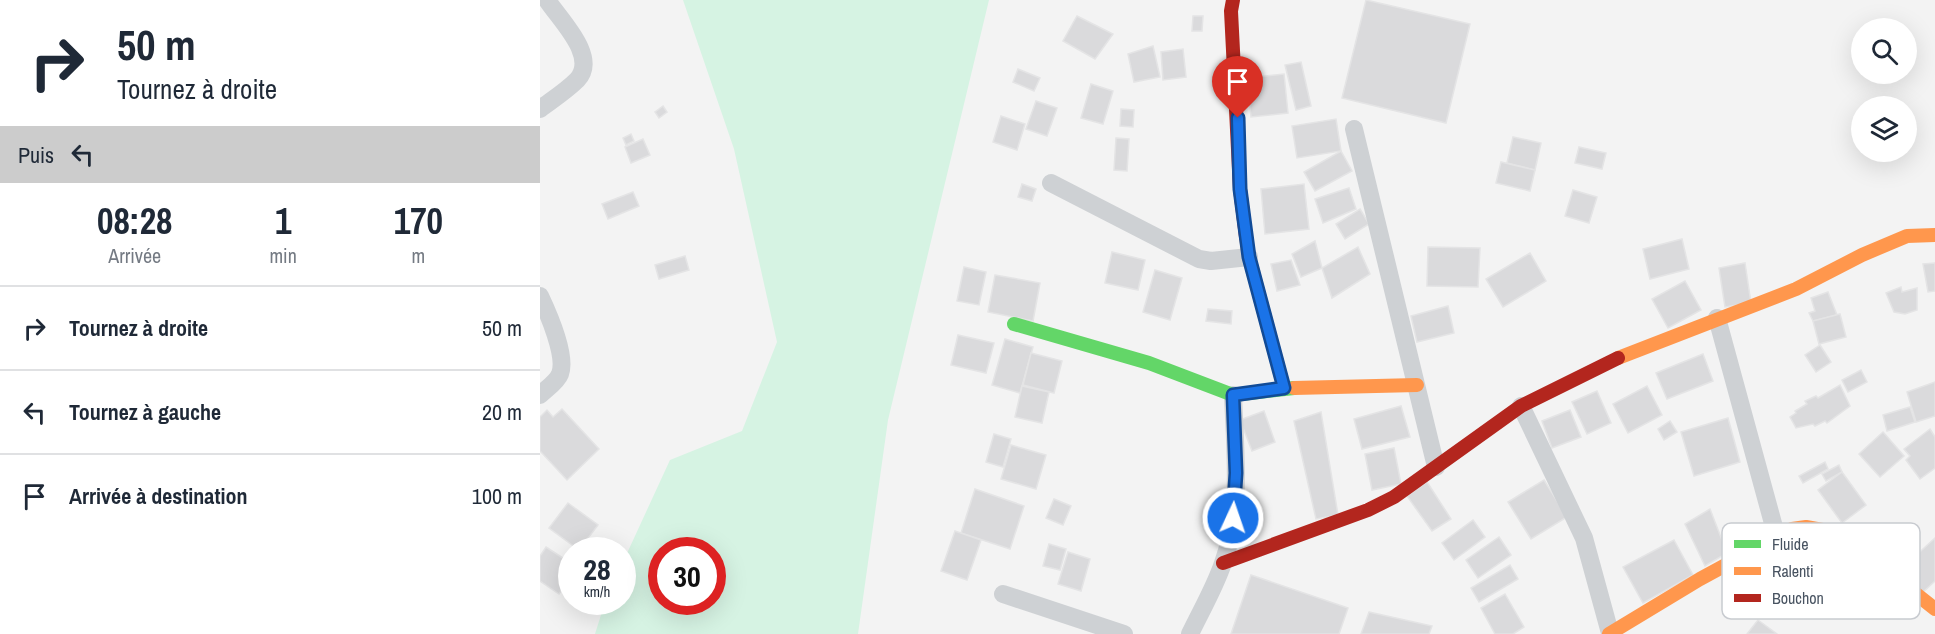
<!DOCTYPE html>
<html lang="fr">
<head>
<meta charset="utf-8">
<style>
  :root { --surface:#fff; --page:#f6f6f7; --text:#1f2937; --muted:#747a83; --line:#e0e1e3 }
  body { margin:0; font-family:"Archivo Narrow",sans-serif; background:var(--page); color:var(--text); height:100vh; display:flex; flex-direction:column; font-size:22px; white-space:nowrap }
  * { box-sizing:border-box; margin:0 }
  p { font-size:20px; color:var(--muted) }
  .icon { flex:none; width:33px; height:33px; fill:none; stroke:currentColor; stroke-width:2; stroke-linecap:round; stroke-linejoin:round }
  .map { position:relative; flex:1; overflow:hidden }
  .sheet { display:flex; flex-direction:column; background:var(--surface); width:540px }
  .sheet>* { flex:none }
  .hud { background:#fff; color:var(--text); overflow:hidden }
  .controls { position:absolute; left:1311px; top:18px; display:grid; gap:12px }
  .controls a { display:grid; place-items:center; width:66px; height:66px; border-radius:50%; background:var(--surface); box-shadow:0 6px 24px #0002; font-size:30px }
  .speed { position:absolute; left:18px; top:537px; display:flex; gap:12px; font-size:30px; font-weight:700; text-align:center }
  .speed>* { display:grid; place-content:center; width:78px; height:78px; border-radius:50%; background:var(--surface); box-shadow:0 6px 24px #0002; line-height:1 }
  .speed small { font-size:15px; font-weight:400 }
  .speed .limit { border:9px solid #d22; background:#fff; color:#111 }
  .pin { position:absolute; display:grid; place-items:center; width:51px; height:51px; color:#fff; margin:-62px -26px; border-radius:50% 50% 50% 0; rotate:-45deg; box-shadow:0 0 6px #0007 }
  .pin .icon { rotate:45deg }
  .me { position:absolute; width:66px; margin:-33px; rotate:3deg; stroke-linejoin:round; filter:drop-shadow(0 0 4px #0008) }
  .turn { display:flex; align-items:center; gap:21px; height:126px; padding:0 18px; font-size:27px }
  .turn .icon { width:78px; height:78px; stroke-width:2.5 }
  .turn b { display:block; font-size:42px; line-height:51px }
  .then { display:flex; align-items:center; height:57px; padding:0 18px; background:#0003; gap:12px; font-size:22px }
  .eta { display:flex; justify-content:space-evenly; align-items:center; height:102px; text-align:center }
  .eta b { font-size:36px; font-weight:700; line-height:42px }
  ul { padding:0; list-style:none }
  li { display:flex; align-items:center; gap:18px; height:84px; padding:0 18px; border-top:2px solid var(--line) }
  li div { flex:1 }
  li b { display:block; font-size:22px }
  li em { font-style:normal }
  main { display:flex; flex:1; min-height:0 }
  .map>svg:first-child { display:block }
</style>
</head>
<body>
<main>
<section class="sheet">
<div class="hud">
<div class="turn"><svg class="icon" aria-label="right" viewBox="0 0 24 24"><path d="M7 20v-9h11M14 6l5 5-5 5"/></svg><div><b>50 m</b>Tournez à droite</div></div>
<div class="then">Puis<svg class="icon" aria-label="left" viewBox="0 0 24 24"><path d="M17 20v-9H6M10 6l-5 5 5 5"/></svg></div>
</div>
<div class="eta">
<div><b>08:28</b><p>Arrivée</p></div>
<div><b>1</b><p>min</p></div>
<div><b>170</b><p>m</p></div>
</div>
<ul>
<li><svg class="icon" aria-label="right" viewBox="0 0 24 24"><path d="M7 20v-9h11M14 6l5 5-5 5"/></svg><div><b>Tournez à droite</b></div><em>50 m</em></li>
<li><svg class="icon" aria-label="left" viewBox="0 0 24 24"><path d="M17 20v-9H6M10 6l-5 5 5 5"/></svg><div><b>Tournez à gauche</b></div><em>20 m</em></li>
<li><svg class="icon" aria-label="arrive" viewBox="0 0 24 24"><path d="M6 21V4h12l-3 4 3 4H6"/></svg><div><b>Arrivée à destination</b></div><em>100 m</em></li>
</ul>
</section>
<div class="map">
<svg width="1395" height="634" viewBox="0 0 1395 634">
  <rect width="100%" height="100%" fill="#f3f3f3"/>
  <path fill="#d6f3e3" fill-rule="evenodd" d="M143 0H449L348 420 318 634H55L65 602H82L83 562 130 460 202 431 237 342 194 149ZM122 550H172V602H122Z"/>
  <g fill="#dadadc" stroke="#e4e4e5" stroke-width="1.5">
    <path d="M826 0 930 24 906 123 802 98Z"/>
    <path d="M537 16 573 34 555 59 523 41Z"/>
    <path d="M653 16H663L662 31H652Z"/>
    <path d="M613 46 620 77 594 82 588 54Z"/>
    <path d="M643 49 646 77 623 80 621 52Z"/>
    <path d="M761 62 771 106 756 110 745 65Z"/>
    <path d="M478 69 500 78 494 91 473 82Z"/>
    <path d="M744 74 748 113 711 117 707 78Z"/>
    <path d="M551 84 573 91 563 124 541 118Z"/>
    <path d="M496 101 517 108 507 136 486 129Z"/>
    <path d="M123 106 127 112 119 118 115 112Z"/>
    <path d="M581 109 594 110 593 127 580 126Z"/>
    <path d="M461 116 485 124 477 150 453 142Z"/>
    <path d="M796 119 801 151 757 158 752 126Z"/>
    <path d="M91 134 94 141 86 145 83 138Z"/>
    <path d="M973 137 1001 143 995 170 967 163Z"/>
    <path d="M576 138 589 139 587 171 574 170Z"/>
    <path d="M103 139 110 155 91 163 85 147Z"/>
    <path d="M1039 147 1066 153 1062 169 1035 163Z"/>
    <path d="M801 151 812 171 775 191 764 172Z"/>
    <path d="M961 162 995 170 990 191 956 183Z"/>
    <path d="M482 184 496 189 492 201 478 197Z"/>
    <path d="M764 184 769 229 725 234 721 189Z"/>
    <path d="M809 188 816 209 783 223 775 199Z"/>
    <path d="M1033 190 1057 197 1049 223 1025 216Z"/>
    <path d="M93 192 99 206 68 219 62 204Z"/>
    <path d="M820 209 829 224 805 239 796 224Z"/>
    <path d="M1142 239 1149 269 1110 279 1103 249Z"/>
    <path d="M775 241 782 268 761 277 752 254Z"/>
    <path d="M818 247 830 274 792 298 782 268Z"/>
    <path d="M888 247 940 248 938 287 887 286Z"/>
    <path d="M572 252 605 260 598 290 565 283Z"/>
    <path d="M990 253 1006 281 963 307 946 279Z"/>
    <path d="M145 256 149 270 119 279 115 265Z"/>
    <path d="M751 260 760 285 737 291 731 264Z"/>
    <path d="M1205 263 1211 303 1185 307 1179 268Z"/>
    <path d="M1395 263V291L1388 292 1383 264Z"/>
    <path d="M424 267 446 272 439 305 417 301Z"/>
    <path d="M615 270 642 278 630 320 603 312Z"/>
    <path d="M455 275 500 283 493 321 448 312Z"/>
    <path d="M1145 281 1161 310 1128 328 1112 299Z"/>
    <path d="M1361 287 1362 292 1377 288V310L1365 314 1354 312 1346 293Z"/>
    <path d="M1288 292 1297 315 1273 321 1269 313 1275 311 1271 298Z"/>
    <path d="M908 306 914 333 877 342 871 316Z"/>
    <path d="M668 309 692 311 691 324 666 321Z"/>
    <path d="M1300 314 1306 337 1279 344 1273 321Z"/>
    <path d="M418 335 454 343 446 373 411 365Z"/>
    <path d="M465 339 493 347 480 393 452 385Z"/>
    <path d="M1280 345 1291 362 1276 372 1265 355Z"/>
    <path d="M491 353 522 361 514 393 483 385Z"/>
    <path d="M1163 354 1173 381 1127 399 1116 373Z"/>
    <path d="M1321 370 1327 382 1308 392 1302 380Z"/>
    <path d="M1395 382V416L1376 422 1367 392Z"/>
    <path d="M1300 385 1310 406 1287 423 1285 421 1275 426 1273 424 1256 428 1250 417 1256 413 1255 411 1267 404 1265 401 1276 396 1278 398Z"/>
    <path d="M482 386 509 392 502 423 475 417Z"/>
    <path d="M1107 386 1122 415 1088 433 1073 404Z"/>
    <path d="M1057 391 1071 423 1047 434 1032 402Z"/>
    <path d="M861 406 870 437 822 449 814 419Z"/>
    <path d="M1370 407 1375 422 1347 431 1343 415Z"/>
    <path d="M22 409 59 449 27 480 0 451V417L7 410 13 417Z"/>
    <path d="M1030 410 1041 437 1012 448 1002 421Z"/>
    <path d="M724 411 735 442 712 451 700 420Z"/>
    <path d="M781 412 798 515 776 519 754 421Z"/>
    <path d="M1188 418 1200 462 1154 476 1141 432Z"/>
    <path d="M1130 421 1137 432 1124 440 1118 429Z"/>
    <path d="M1390 429 1395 437V468L1380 479 1366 460 1370 456 1364 449Z"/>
    <path d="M1343 432 1364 456 1340 477 1319 454Z"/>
    <path d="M454 434 471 439 463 467 446 462Z"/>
    <path d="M471 445 506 455 496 489 461 479Z"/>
    <path d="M854 448 861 484 832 490 825 454Z"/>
    <path d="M1285 462 1288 469 1263 483 1259 476Z"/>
    <path d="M1299 465 1302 472 1286 481 1282 474Z"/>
    <path d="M1302 472 1326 505 1302 523 1278 490Z"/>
    <path d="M1004 480 1027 517 991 539 968 502Z"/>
    <path d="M887 482 911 519 892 531 867 496Z"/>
    <path d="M435 489 484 506 470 549 421 533Z"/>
    <path d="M514 499 531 506 523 525 506 518Z"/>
    <path d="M28 503 58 525 39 550 9 528Z"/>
    <path d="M1170 509 1187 553 1165 566 1145 524Z"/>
    <path d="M933 520 945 537 914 560 902 543Z"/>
    <path d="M415 531 441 540 427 580 401 571Z"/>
    <path d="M959 537 971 555 938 578 926 560Z"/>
    <path d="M1395 538V581L1381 594 1360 570Z"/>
    <path d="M1134 540 1153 575 1103 603 1083 567Z"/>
    <path d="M509 544 526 549 520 570 503 566Z"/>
    <path d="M6 547 32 564V576L19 594 0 581V556Z"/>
    <path d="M528 552 550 559 541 591 518 584Z"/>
    <path d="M970 565 978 579 939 602 931 588Z"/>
    <path d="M711 575 808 608 799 634H691Z"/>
    <path d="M965 594 984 627 973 634H955L941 608Z"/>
    <path d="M829 612 892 626 889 634H821Z"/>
    <path d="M1218 620 1237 634H1207Z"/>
  </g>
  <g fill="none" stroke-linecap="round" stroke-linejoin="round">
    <g stroke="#ced1d4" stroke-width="18">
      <path d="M0 109C12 100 26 91 37 80 59 57 20 20 7 0"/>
      <path d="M814 129 896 467"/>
      <path d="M511 183 659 259 671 261 709 257"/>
      <path d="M0 296C8 313 27 356 20 374 17 382 6 389 0 395"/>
      <path d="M1177 318 1237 538"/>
      <path d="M981 406 1044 538 1070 633"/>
      <path d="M463 594 584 634"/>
      <path d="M650 634C661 611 675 587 683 563 702 511 695 450 693 395"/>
    </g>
    <path stroke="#63d668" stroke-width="14" d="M474 324 609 363 693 395 754 388"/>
    <g stroke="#ff974d" stroke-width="14">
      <path d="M706 237 709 257 744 388"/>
      <path d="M1078 358 1256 289 1322 255 1367 236 1395 235"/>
      <path d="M754 388 877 385"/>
      <path d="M1069 634 1160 579 1252 529 1266 527 1299 533 1395 609"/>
    </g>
    <g stroke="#b3261e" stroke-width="14">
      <path d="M693 0 691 11 700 189 706 237"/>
      <path d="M683 563 828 510 854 497 981 406 1078 358"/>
    </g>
  </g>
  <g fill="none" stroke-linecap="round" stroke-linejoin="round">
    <defs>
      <path id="route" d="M693 518 696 473 693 395 744 388 709 257 700 189 698 118"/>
    </defs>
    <use href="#route" stroke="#114b97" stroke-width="15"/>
    <use href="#route" stroke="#1a73e8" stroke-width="10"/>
  </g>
  <rect x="1182" y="523" width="198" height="96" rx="9" fill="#fff" stroke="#c8cbd0" stroke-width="1.5"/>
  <rect x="1194" y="540" width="27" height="8" fill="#63d668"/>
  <rect x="1194" y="567" width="27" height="8" fill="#ff974d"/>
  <rect x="1194" y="594" width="27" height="8" fill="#b3261e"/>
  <g font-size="16" fill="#485361">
    <text x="1232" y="550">Fluide</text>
    <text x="1232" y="577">Ralenti</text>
    <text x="1232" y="604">Bouchon</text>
  </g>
</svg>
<div class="controls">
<a><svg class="icon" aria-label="search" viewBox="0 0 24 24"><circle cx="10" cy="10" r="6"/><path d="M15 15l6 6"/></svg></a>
<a><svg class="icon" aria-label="layers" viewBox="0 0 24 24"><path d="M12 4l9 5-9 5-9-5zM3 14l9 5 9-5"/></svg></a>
</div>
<div class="speed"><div>28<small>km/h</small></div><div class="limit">30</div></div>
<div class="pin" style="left:698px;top:118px;background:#d93025"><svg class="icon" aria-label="arrive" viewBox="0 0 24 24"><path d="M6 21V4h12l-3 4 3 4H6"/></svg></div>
<svg class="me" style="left:693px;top:518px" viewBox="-20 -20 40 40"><circle r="17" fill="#1a73e8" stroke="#fff" stroke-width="3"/><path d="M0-11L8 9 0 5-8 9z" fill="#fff"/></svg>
</div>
</main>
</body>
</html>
